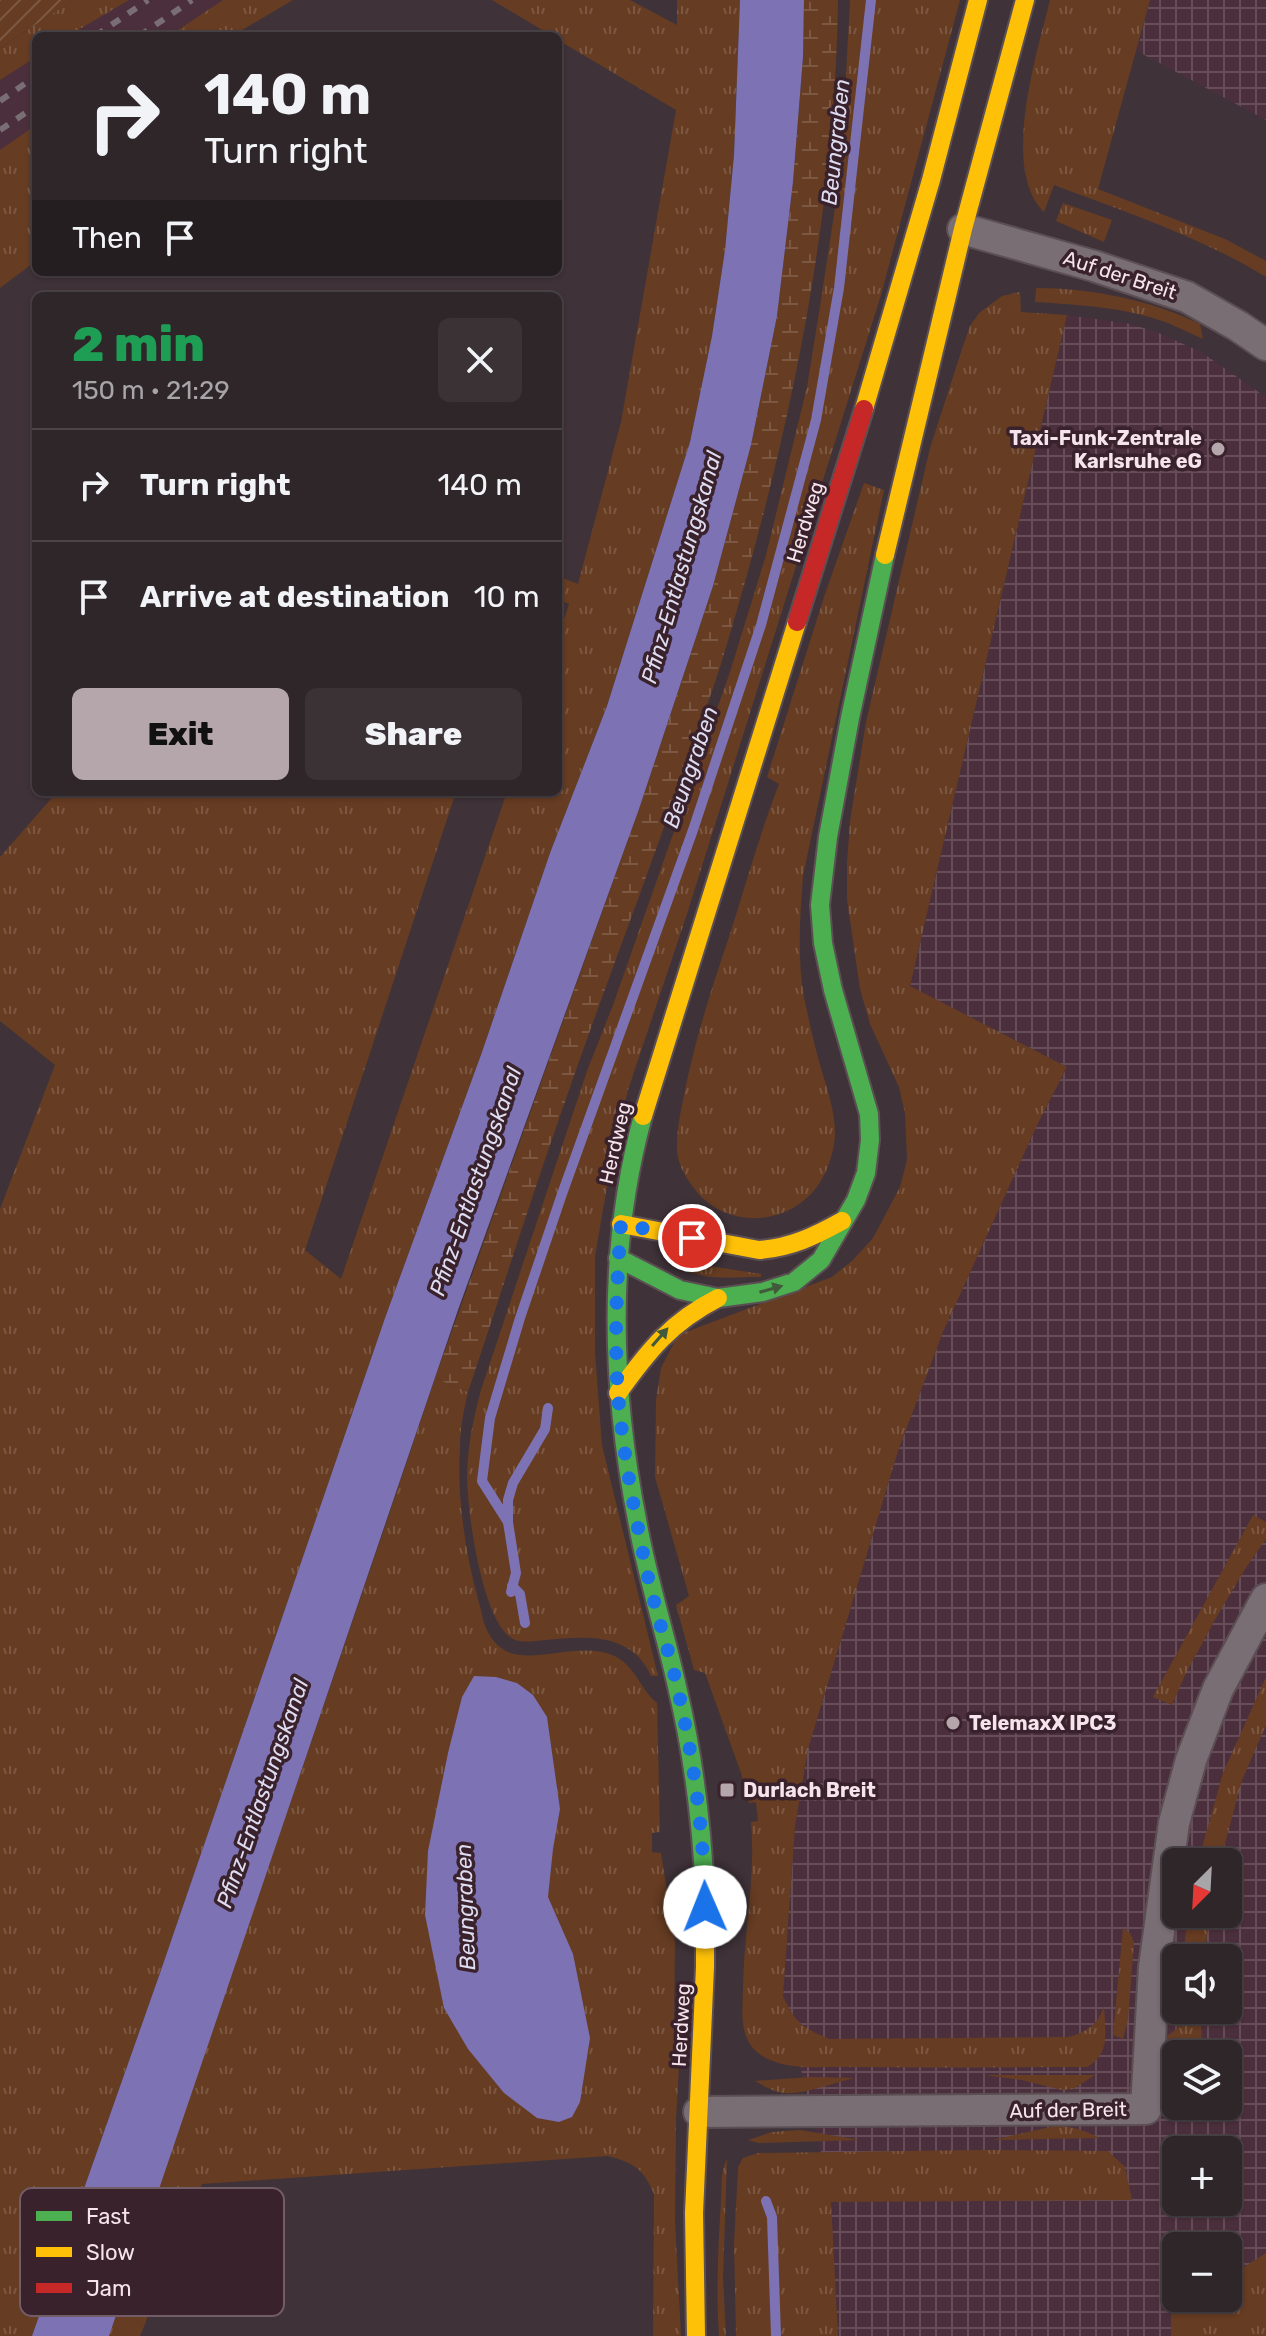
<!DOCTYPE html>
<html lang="en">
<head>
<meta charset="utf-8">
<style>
  :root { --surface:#2f262a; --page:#3b3236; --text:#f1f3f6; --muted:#a7a5a8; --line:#4a4347; --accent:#b5a6ac }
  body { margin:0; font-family:Rubik,sans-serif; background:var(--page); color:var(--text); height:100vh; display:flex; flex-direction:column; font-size:30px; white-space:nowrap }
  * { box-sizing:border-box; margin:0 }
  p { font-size:26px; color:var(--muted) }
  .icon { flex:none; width:44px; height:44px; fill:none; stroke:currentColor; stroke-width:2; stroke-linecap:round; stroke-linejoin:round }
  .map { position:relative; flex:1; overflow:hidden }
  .side { position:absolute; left:32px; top:292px; width:530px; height:504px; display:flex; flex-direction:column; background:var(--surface); border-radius:12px; box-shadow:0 2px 6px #0004,0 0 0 2px var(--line) }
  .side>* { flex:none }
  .guide { position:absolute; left:32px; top:32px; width:530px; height:244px; border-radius:12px; box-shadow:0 2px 6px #0004,0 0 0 2px var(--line); background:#2f262a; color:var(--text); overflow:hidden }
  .needle { width:52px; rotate:204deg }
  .buttons { position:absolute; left:1162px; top:1848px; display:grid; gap:16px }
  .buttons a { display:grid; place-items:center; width:80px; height:80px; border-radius:12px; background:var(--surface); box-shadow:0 2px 6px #0004,0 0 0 2px var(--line); font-size:40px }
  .pin { position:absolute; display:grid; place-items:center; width:68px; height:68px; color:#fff; margin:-34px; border:4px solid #fff; border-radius:50%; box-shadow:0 2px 8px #0007 }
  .me { position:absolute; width:88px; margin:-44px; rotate:359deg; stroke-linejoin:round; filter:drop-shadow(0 0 6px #0008) }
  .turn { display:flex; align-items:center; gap:28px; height:168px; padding:0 40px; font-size:36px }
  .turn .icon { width:104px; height:104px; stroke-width:2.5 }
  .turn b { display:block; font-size:56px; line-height:68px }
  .then { display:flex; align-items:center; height:76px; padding:0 40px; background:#0003; gap:16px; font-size:30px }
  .round { display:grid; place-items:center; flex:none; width:84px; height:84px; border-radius:12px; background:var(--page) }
  .summary { display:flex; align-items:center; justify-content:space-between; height:136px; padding:0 40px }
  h1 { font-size:48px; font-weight:800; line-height:60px; color:#1e9e55 }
  .primary-button { display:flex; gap:16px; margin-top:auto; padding:16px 40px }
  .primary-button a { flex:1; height:92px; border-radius:12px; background:var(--accent); color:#111; font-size:32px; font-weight:800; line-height:92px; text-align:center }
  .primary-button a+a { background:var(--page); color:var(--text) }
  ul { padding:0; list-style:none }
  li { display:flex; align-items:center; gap:24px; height:112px; padding:0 40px; border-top:2px solid var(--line) }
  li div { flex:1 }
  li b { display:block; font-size:30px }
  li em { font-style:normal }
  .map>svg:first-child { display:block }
</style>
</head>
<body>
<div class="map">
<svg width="1266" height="2336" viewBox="0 0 1266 2336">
  <defs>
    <pattern id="industrial-grid" width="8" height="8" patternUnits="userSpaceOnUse" patternTransform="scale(2)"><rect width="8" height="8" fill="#4c2f3c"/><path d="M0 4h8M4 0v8" fill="none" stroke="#664d58"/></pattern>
    <pattern id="grass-tufts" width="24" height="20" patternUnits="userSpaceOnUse" patternTransform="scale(2)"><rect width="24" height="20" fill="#663c22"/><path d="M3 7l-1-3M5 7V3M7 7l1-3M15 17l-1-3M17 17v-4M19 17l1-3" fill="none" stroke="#7c5842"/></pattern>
    <pattern id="wetland-marsh" width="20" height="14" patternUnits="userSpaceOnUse" patternTransform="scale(2)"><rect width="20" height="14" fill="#663c22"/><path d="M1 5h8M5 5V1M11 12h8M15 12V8" fill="none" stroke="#7c5842"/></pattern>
    <pattern id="garden-furrows" width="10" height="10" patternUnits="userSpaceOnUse" patternTransform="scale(2)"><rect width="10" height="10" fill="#663c22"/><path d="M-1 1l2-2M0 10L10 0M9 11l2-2" fill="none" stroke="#7c5842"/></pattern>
  </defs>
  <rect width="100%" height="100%" fill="#3f3238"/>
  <g fill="#4c2f3c">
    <path d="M129 0H223L169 36H68Z"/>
    <path d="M36 57V125L0 150V80Z"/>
  </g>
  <g fill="url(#industrial-grid)" fill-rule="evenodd">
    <path d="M1150 0H1266V120L1137 51Z"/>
    <path d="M1067 315 1131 324 1159 333 1201 352 1266 397V2336H838L830 2202 821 2152 783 1996 795 1826 808 1749 898 1451 943 1332 1038 1123 1067 1067 910 987ZM1176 1862H1228V1914H1176ZM1176 1958H1228V2010H1176ZM1176 2054H1228V2106H1176ZM1176 2150H1228V2202H1176ZM1176 2246H1228V2298H1176Z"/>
  </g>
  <g fill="url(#grass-tufts)">
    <path d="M73 0H129L68 36H36V57L0 80V48Z"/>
    <path d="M223 0H293L232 36H169Z"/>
    <path d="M492 0H630L677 25V0H740L734 155 725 250 712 336 690 442 607 706 550 853 482 1052 385 1318 160 1973 32 2336H0V1209L55 1065 0 1021V857L57 792H456L305 1250 341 1279 507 792H558V638L569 604 558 599V576L578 584 621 422 676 110 558 40V36H552Z"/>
    <path d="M850 0H960L881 295 687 914 628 1090 612 1158 595 1256V1353L602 1445 658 1676H651C632 1632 585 1636 545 1640 535 1641 524 1643 515 1640 482 1626 468 1513 467 1480 467 1449 473 1419 481 1390L587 1071 613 1005 730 672 766 555 807 387 821 300 836 201 844 113Z"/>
    <path d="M1050 0H1150L1098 189 1225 239 1266 261V277C1201 237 1125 212 1054 185L1044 212C1000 169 1037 53 1050 0Z"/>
    <path d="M36 125V261L0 288V150Z"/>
    <path d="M1063 203 1112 220 1104 242 1056 221Z"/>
    <path d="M1036 288C1090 288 1151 300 1200 324L1203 339C1191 334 1180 328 1168 323 1126 307 1079 305 1035 302Z"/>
    <path d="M1020 292 1021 312 1067 315 910 986 1067 1067 1038 1123 943 1332 898 1451 808 1749 795 1826 783 1996C795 2023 802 2027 829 2039L1068 2037C1087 2032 1098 2025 1104 2006 1105 2030 1111 2054 1087 2067 1009 2067 932 2068 855 2067 829 2066 795 2071 770 2060 756 2054 747 2044 744 2029 741 2016 743 2000 743 1986 744 1931 756 1878 751 1822L758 1821 756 1802 749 1803 741 1773 705 1673 694 1670 676 1605 689 1596 655 1477 656 1400 661 1368 678 1335 832 1277 853 1260 873 1238 900 1187 907 1160 905 1114 899 1087 870 1024 860 989 847 900V863L850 821 866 722 930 448 962 349 970 326 979 313 1002 296Z"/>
    <path d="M864 483 884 490 803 876C800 917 797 956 804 997 809 1020 814 1045 821 1068 828 1092 838 1119 834 1145 831 1159 827 1172 819 1184 788 1229 721 1230 691 1184 684 1175 678 1163 677 1151 676 1129 682 1107 686 1085 697 1033 713 984 730 934 746 884 760 833 779 784L767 777 824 597Z"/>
    <path d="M678 1261 761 1274V1277C731 1277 699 1282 674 1264Z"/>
    <path d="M435 1378 468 1392C464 1410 460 1428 460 1446 457 1499 465 1552 479 1603 482 1612 483 1624 488 1632 491 1639 498 1646 504 1650 530 1666 578 1641 612 1655 635 1664 639 1688 657 1703L660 1832 652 1833V1852L661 1853 675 1942 674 2028 681 2029 676 2121 675 2221 681 2336H653L654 2194C643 2168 634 2163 608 2156L202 2184 140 2336H109C215 2016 328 1698 435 1378Z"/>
    <path d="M1253 1515 1266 1522V1539L1245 1569 1216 1618 1186 1673 1172 1705 1153 1697Z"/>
    <path d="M1266 1677V1725L1242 1780 1220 1862H1198L1223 1773Z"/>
    <path d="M1188 1914H1210L1204 1958H1183Z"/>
    <path d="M1123 1928 1130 1933 1134 1942 1128 2019 1123 2039 1113 2035Z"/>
    <path d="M1180 2010H1201L1202 2054H1176V2083L1168 2074 1167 2036 1178 2028Z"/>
    <path d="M984 2075H1095L1073 2089 1062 2090 1022 2080Z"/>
    <path d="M810 2077 855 2078C835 2082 804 2095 785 2093 774 2092 764 2086 755 2081Z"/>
    <path d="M1055 2126C1072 2126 1084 2130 1099 2138L993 2140Z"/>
    <path d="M800 2130 860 2140 758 2143 748 2140 772 2132Z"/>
    <path d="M984 2150 1108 2151 1125 2167 1132 2200 831 2202 838 2336H736L734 2244 738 2167 743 2158 758 2153Z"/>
    <path d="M727 2159 723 2278 726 2336H719C716 2291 718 2247 721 2202 722 2188 720 2171 727 2159Z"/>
    <path d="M1266 2253V2336H1171V2313L1194 2298H1228V2277Z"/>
  </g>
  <path fill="url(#wetland-marsh)" d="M804 0H838C835 226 787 448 721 664 710 699 697 733 685 767 645 884 600 999 560 1116 528 1208 499 1300 468 1392L435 1378 639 809 713 586 751 445 777 316 793 182 803 57Z"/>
  <path fill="url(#garden-furrows)" d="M0 0H73L0 48Z"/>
  <g fill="#7d72b3">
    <path d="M740 0H804L803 57 793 182 777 316 751 445 713 586 639 809 458 1310 109 2336H32L160 1973 385 1318 482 1052 550 853 607 706 690 442 712 336 725 250 734 155Z"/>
    <path d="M474 1676 496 1677 517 1683 533 1695 547 1717 560 1809 553 1849 548 1897 573 1954 590 2038 580 2102 572 2117 559 2122 537 2118 504 2093 468 2049 444 2008 425 1915 428 1851 448 1753 462 1697Z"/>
  </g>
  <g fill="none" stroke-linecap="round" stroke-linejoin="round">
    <g stroke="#7d72b3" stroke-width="10">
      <path d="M508 1522 482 1481 490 1418 520 1318 562 1194 693 830 761 625 816 420 839 288 871 0"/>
      <path d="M512 1586 520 1594 525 1623"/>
      <path d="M511 1592 516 1573 508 1522V1500L513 1483 545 1429 548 1408"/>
      <path d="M766 2201 772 2217 776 2336"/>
    </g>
    <defs>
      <g id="street">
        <path d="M963 229 1094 266 1187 297 1238 326 1266 345"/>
        <path d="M699 2112 1146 2109 1154 1967 1174 1823 1191 1760 1218 1689 1266 1599"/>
      </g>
      <g id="fast">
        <path d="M643 1116C606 1250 611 1389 638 1525 648 1581 666 1635 678 1691 694 1759 702 1826 705 1895"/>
        <path d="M618 1258 680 1290 718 1298 763 1292 794 1282 821 1260 856 1200 866 1173 870 1140 869 1114 833 990 823 943 820 905 828 837 850 718 885 555"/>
      </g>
      <g id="slow">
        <path d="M864 409 931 180 978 0"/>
        <path d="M885 555 963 229 1025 0"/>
        <path d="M643 1116 797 622"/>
        <path d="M621 1224 759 1250C790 1248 815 1236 842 1221"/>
        <path d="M618 1393C648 1351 671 1322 718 1298"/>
        <path d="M696 2336 694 2213 705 1967V1895"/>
      </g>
      <path id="jam" d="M797 622 864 409"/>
    </defs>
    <use href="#street" stroke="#5b4f54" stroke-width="34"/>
    <use href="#fast" stroke="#5b4f54" stroke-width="22"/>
    <use href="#slow" stroke="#5b4f54" stroke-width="22"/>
    <use href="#jam" stroke="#5b4f54" stroke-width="22"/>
    <use href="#street" stroke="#796e73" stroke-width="30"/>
    <use href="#fast" stroke="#4caf50" stroke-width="18"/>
    <use href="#slow" stroke="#ffc107" stroke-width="18"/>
    <use href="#jam" stroke="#c62828" stroke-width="18"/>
    <g stroke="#796e73" stroke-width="6" stroke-dasharray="10 10" stroke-linecap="butt">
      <path d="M95 36 148 0"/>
      <path d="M139 36 192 0"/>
      <path d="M0 101 36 76"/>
      <path d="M0 130 36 106"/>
    </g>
  </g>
  <defs><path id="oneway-solid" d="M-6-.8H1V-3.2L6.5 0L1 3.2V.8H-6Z" transform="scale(2)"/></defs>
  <g fill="#415a3b">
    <use href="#oneway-solid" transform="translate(771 1289) rotate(-16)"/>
    <use href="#oneway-solid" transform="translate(660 1337) rotate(-49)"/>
  </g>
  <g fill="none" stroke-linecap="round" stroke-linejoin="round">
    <path stroke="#1a73e8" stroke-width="14" stroke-dasharray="0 25.2" d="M692 1238 621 1224C617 1280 614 1337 618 1394 623 1454 635 1514 647 1573 656 1613 669 1651 678 1690 694 1762 704 1833 705 1907"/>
  </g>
  <g fill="#b5a6ac" stroke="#3a222d" stroke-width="3">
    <circle cx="1218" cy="449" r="8"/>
    <circle cx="953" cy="1723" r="8"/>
    <rect x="719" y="1782" width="16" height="16" rx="4"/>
  </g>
  <g text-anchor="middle" stroke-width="7" stroke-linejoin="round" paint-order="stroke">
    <g font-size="20" fill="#f5e4eb" stroke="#3a222d">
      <text transform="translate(1120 275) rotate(18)" y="7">Auf der Breit</text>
      <text transform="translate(805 522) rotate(-73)" y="7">Herdweg</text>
      <text transform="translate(615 1143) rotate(-77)" y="7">Herdweg</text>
      <text transform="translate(681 2025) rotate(-87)" y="7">Herdweg</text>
      <text transform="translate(1068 2110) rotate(-1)" y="7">Auf der Breit</text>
    </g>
    <g font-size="20" font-weight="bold" fill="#f5e4eb" stroke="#3a222d" text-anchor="start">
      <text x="1202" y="445" text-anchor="end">Taxi-Funk-Zentrale<tspan x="1202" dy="23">Karlsruhe eG</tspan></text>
      <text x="969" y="1730">TelemaxX IPC3</text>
      <text x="743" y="1797">Durlach Breit</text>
    </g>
    <g font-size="22" font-style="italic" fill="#dedcf0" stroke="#3a222d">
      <text transform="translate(835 142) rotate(-84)" y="8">Beungraben</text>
      <text transform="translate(681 567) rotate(-74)" y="8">Pfinz-Entlastungskanal</text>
      <text transform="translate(690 767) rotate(-71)" y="8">Beungraben</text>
      <text transform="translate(475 1181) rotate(-71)" y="8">Pfinz-Entlastungskanal</text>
      <text transform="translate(262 1793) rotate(-71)" y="8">Pfinz-Entlastungskanal</text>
      <text transform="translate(465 1907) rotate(-92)" y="8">Beungraben</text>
    </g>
  </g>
  <rect x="20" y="2188" width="264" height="128" rx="12" fill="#3a222d" stroke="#725c66" stroke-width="2"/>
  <rect x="36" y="2211" width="36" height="10" fill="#4caf50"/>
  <rect x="36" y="2247" width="36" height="10" fill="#ffc107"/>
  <rect x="36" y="2283" width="36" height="10" fill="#c62828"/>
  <g font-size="22" fill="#f5e4eb">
    <text x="86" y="2224">Fast</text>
    <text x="86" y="2260">Slow</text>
    <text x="86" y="2296">Jam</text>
  </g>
</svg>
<div class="buttons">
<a><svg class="needle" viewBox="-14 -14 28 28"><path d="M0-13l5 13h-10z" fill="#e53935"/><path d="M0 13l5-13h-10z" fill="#a7a5a8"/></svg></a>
<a><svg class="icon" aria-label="sound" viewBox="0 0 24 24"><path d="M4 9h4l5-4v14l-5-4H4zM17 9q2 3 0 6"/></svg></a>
<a><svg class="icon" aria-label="layers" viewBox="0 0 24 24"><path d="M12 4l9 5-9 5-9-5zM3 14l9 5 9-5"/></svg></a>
<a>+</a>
<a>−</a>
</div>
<div class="pin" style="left:692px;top:1238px;background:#d93025"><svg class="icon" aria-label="arrive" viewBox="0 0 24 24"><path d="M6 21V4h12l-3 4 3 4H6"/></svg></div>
<svg class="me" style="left:705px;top:1907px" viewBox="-20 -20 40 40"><circle r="19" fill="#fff"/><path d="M0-13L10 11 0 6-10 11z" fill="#1a73e8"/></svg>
<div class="guide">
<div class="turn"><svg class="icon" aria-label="right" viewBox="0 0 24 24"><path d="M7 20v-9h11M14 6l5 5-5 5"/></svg><div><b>140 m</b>Turn right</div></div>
<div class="then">Then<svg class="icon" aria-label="arrive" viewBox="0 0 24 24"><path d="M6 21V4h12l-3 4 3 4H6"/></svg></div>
</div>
<section class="side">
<div class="summary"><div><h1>2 min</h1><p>150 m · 21:29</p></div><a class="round"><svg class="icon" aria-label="close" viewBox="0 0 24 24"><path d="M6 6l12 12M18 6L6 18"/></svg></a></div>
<ul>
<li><svg class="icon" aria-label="right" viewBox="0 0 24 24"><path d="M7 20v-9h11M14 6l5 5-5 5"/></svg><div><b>Turn right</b></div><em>140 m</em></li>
<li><svg class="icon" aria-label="arrive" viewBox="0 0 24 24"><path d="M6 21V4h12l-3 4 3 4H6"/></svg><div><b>Arrive at destination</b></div><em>10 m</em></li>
</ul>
<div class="primary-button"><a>Exit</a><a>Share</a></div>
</section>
</div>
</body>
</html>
